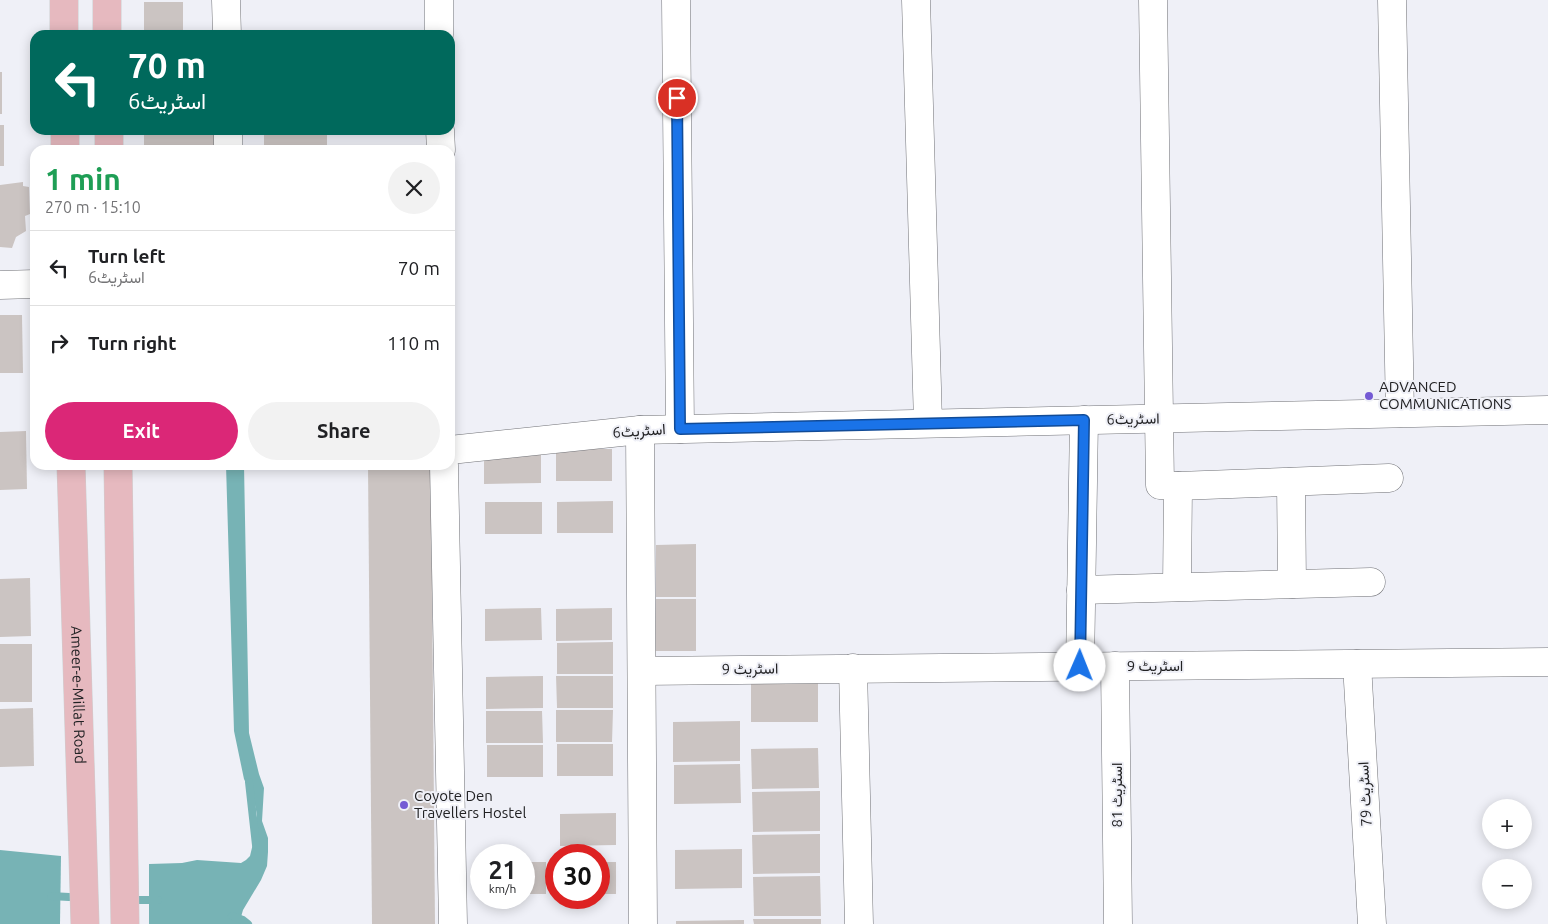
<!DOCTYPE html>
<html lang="en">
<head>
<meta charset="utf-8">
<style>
  :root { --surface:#fff; --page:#f2f2f2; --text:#202124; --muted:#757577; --line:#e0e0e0; --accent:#db2777 }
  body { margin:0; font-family:Ubuntu,Vazirmatn,sans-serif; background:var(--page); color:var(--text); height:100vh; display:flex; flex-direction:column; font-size:19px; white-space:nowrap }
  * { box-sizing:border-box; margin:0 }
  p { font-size:16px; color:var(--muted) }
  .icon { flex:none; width:28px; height:28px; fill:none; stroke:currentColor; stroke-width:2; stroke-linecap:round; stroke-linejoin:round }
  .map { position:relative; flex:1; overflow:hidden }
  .panel { position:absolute; left:30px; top:145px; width:425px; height:325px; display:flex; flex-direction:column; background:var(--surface); border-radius:15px; box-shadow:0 2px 12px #0003 }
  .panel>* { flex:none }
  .top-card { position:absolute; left:30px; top:30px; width:425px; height:105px; border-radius:15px; box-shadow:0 2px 12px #0003; background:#00695c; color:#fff; overflow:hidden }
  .buttons { position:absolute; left:1482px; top:799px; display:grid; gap:10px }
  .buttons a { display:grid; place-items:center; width:50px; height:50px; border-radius:50%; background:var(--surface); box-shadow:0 2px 12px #0003; font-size:25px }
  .speed { position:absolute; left:470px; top:844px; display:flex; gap:10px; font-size:25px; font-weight:700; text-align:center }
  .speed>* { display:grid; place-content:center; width:65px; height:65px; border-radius:50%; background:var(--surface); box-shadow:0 2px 12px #0003; line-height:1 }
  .speed small { font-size:12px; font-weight:400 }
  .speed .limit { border:8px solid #d22; background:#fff; color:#111 }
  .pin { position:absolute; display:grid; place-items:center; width:42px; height:42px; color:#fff; margin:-21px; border:2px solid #fff; border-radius:50%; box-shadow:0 1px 5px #0007 }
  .me { position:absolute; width:55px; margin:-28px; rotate:1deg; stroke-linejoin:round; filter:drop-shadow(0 0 4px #0008) }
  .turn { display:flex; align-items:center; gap:18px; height:105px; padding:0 15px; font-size:22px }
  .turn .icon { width:65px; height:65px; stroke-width:2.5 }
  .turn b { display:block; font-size:35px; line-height:42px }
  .round { display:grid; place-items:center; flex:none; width:52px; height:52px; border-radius:26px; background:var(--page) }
  .head { display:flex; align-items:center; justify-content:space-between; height:85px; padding:0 15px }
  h1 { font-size:30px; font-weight:700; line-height:38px; color:#1e9e55 }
  .primary-button { display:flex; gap:10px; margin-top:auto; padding:10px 15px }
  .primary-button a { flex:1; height:58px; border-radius:30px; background:var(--accent); color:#fff; font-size:20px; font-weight:700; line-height:58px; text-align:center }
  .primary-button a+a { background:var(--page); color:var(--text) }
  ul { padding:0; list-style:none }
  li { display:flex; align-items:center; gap:15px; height:75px; padding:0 15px; border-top:1px solid var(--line) }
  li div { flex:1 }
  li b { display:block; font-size:19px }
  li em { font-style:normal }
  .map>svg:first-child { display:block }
</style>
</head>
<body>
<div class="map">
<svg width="1548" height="924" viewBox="0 0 1548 924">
  <rect width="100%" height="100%" fill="#eff0f7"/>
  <g fill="#77b3b5">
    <path d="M226 465H244L249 733 259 774 264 788 262 821 268 838V852L267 866 261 880 243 910 241 917 242 924H149V864L182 863 197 860 241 863 246 860 250 856 256 831 257 815 254 800 244 779 234 731Z"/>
    <path d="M0 850 61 856 60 924H0Z"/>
  </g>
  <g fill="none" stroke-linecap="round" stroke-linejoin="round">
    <g stroke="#77b3b5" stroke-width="8">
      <path d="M249 782 256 845"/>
      <path d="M51 896 69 897"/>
      <path d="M138 900H158"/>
      <path d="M232 916 243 920 248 924"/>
    </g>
  </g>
  <g fill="#cbc4c2">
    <rect x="144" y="2" width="39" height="33"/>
    <rect x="0" y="72" width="2" height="42"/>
    <rect x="0" y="125" width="4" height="41"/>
    <rect x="144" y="130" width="75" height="20"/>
    <rect x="264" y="130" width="63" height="20"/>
    <path d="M23 182V186L29 187 30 214 25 216 26 231 16 237 12 248 0 247V185Z"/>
    <path d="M0 315H22L23 373H0Z"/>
    <path d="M26 431 27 489 0 490V432Z"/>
    <rect x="556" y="449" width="56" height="32"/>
    <path d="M484 452H541V483L484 484Z"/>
    <path d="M401 465H431L435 924H372L368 466Z"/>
    <path d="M613 501V533H557V502Z"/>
    <rect x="485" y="502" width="57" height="32"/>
    <path d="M696 544V597H656V545Z"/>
    <path d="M30 578 31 636 0 637V579Z"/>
    <path d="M656 599H696V651H655Z"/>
    <path d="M541 608 542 640 485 641V609Z"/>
    <path d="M612 608V640L556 641V609Z"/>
    <path d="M613 642V674H557V643Z"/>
    <rect x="0" y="644" width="32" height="58"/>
    <path d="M543 676V708L486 709V677Z"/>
    <path d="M556 676H613V708H557Z"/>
    <path d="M818 682V722H751V683Z"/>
    <path d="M33 708 34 766 0 767V709Z"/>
    <path d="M556 710H613L612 742H556Z"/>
    <path d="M486 711H542L543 743H486Z"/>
    <path d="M740 721V761L673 762V722Z"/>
    <rect x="557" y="744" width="56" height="32"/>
    <rect x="487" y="745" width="56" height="32"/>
    <path d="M818 748 819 788 752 789 751 749Z"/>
    <path d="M740 764 741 803 674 804V765Z"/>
    <path d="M820 791V831L753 832 752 792Z"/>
    <path d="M616 813V845L560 846V814Z"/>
    <path d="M820 834V873L753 874 752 835Z"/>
    <path d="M742 849V888L675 889V850Z"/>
    <rect x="524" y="862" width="22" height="32"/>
    <rect x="599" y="862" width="17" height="32"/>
    <path d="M820 876 821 916H754L753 877Z"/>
    <path d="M753 919H821V924H754Z"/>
    <path d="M744 920V924H676V921Z"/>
  </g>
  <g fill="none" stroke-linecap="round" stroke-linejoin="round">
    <defs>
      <g id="minor">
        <path d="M226 0 227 35"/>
        <path d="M439 0V35"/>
        <path d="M676 0 680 429"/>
        <path d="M916 0 928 423"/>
        <path d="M1153 0 1160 485 1178 486 1389 478"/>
        <path d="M1392 0 1400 413"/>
        <path d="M228 130V150"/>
        <path d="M440 130 441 150"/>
        <path d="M0 285 35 284"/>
        <path d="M640 430 643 924"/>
        <path d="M450 450 640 430 1548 410"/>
        <path d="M444 465 453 924"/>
        <path d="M1291 482 1292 584"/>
        <path d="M1177 587 1178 486"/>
        <path d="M1081 590 1371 582"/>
        <path d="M1357 664 1372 924"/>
        <path d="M1115 666 1118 924"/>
        <path d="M1080 667 1084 420"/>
        <path d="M853 668 859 924"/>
        <path d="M642 671 1548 662"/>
      </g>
      <g id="major">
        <path d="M64 0V35"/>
        <path d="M107 0V35"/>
        <path d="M65 130V150"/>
        <path d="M109 130V150"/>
        <path id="s1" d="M71 465 85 924"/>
        <path d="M118 465 125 924"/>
      </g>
    </defs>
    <use href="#minor" stroke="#717277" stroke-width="29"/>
    <use href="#major" stroke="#cececf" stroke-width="29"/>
    <use href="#minor" stroke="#fff" stroke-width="28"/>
    <use href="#major" stroke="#e6b9bf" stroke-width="28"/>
  </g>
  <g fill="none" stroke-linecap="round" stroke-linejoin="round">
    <defs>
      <path id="route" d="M677 98 680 429 1084 420 1080 666"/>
    </defs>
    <use href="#route" stroke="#114b97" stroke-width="12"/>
    <use href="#route" stroke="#1a73e8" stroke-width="9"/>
  </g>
  <g fill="#745ad4" stroke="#eff0f7" stroke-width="2">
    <circle cx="1369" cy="396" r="5"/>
    <circle cx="404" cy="805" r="5"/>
  </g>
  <g text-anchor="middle" stroke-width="4" stroke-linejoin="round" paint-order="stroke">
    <g font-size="15" fill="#222224" stroke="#eff0f7" text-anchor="start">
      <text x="1379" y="392">ADVANCED<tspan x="1379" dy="17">COMMUNICATIONS</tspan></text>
      <text x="414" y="801">Coyote Den<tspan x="414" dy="17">Travellers Hostel</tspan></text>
    </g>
    <g font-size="15" fill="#222224" stroke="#eff0f7">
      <text transform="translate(1133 419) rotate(-1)" y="5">اسٹریٹ6</text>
      <text transform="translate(639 431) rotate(-4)" y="5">اسٹریٹ6</text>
      <text x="1155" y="671">اسٹریٹ 9</text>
      <text transform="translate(750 669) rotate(-1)" y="5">اسٹریٹ 9</text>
      <text dy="5" stroke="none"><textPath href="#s1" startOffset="230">Ameer-e-Millat Road</textPath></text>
      <text transform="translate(1365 794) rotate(-93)" y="5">اسٹریٹ 79</text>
      <text transform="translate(1117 795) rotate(-90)" y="5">اسٹریٹ 81</text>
    </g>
  </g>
</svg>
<div class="buttons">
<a>+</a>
<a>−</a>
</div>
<div class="speed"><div>21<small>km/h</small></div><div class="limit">30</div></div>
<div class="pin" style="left:677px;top:98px;background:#d93025"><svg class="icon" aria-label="arrive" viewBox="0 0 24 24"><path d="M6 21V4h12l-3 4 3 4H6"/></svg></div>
<svg class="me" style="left:1080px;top:666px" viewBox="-20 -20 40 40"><circle r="19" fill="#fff"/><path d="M0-13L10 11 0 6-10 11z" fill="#1a73e8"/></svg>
<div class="top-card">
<div class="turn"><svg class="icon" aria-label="left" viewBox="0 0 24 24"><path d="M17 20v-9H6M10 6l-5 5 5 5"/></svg><div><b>70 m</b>اسٹریٹ6</div></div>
</div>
<section class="panel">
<div class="head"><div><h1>1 min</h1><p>270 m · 15:10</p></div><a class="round"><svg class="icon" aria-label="close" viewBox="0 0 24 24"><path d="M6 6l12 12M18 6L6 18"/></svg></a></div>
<ul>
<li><svg class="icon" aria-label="left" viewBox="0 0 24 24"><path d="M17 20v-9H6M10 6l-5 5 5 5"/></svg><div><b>Turn left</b><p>اسٹریٹ6</p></div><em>70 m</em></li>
<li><svg class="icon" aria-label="right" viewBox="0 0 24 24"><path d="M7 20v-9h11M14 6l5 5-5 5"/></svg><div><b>Turn right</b></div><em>110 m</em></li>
</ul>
<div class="primary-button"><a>Exit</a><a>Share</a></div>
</section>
</div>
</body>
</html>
